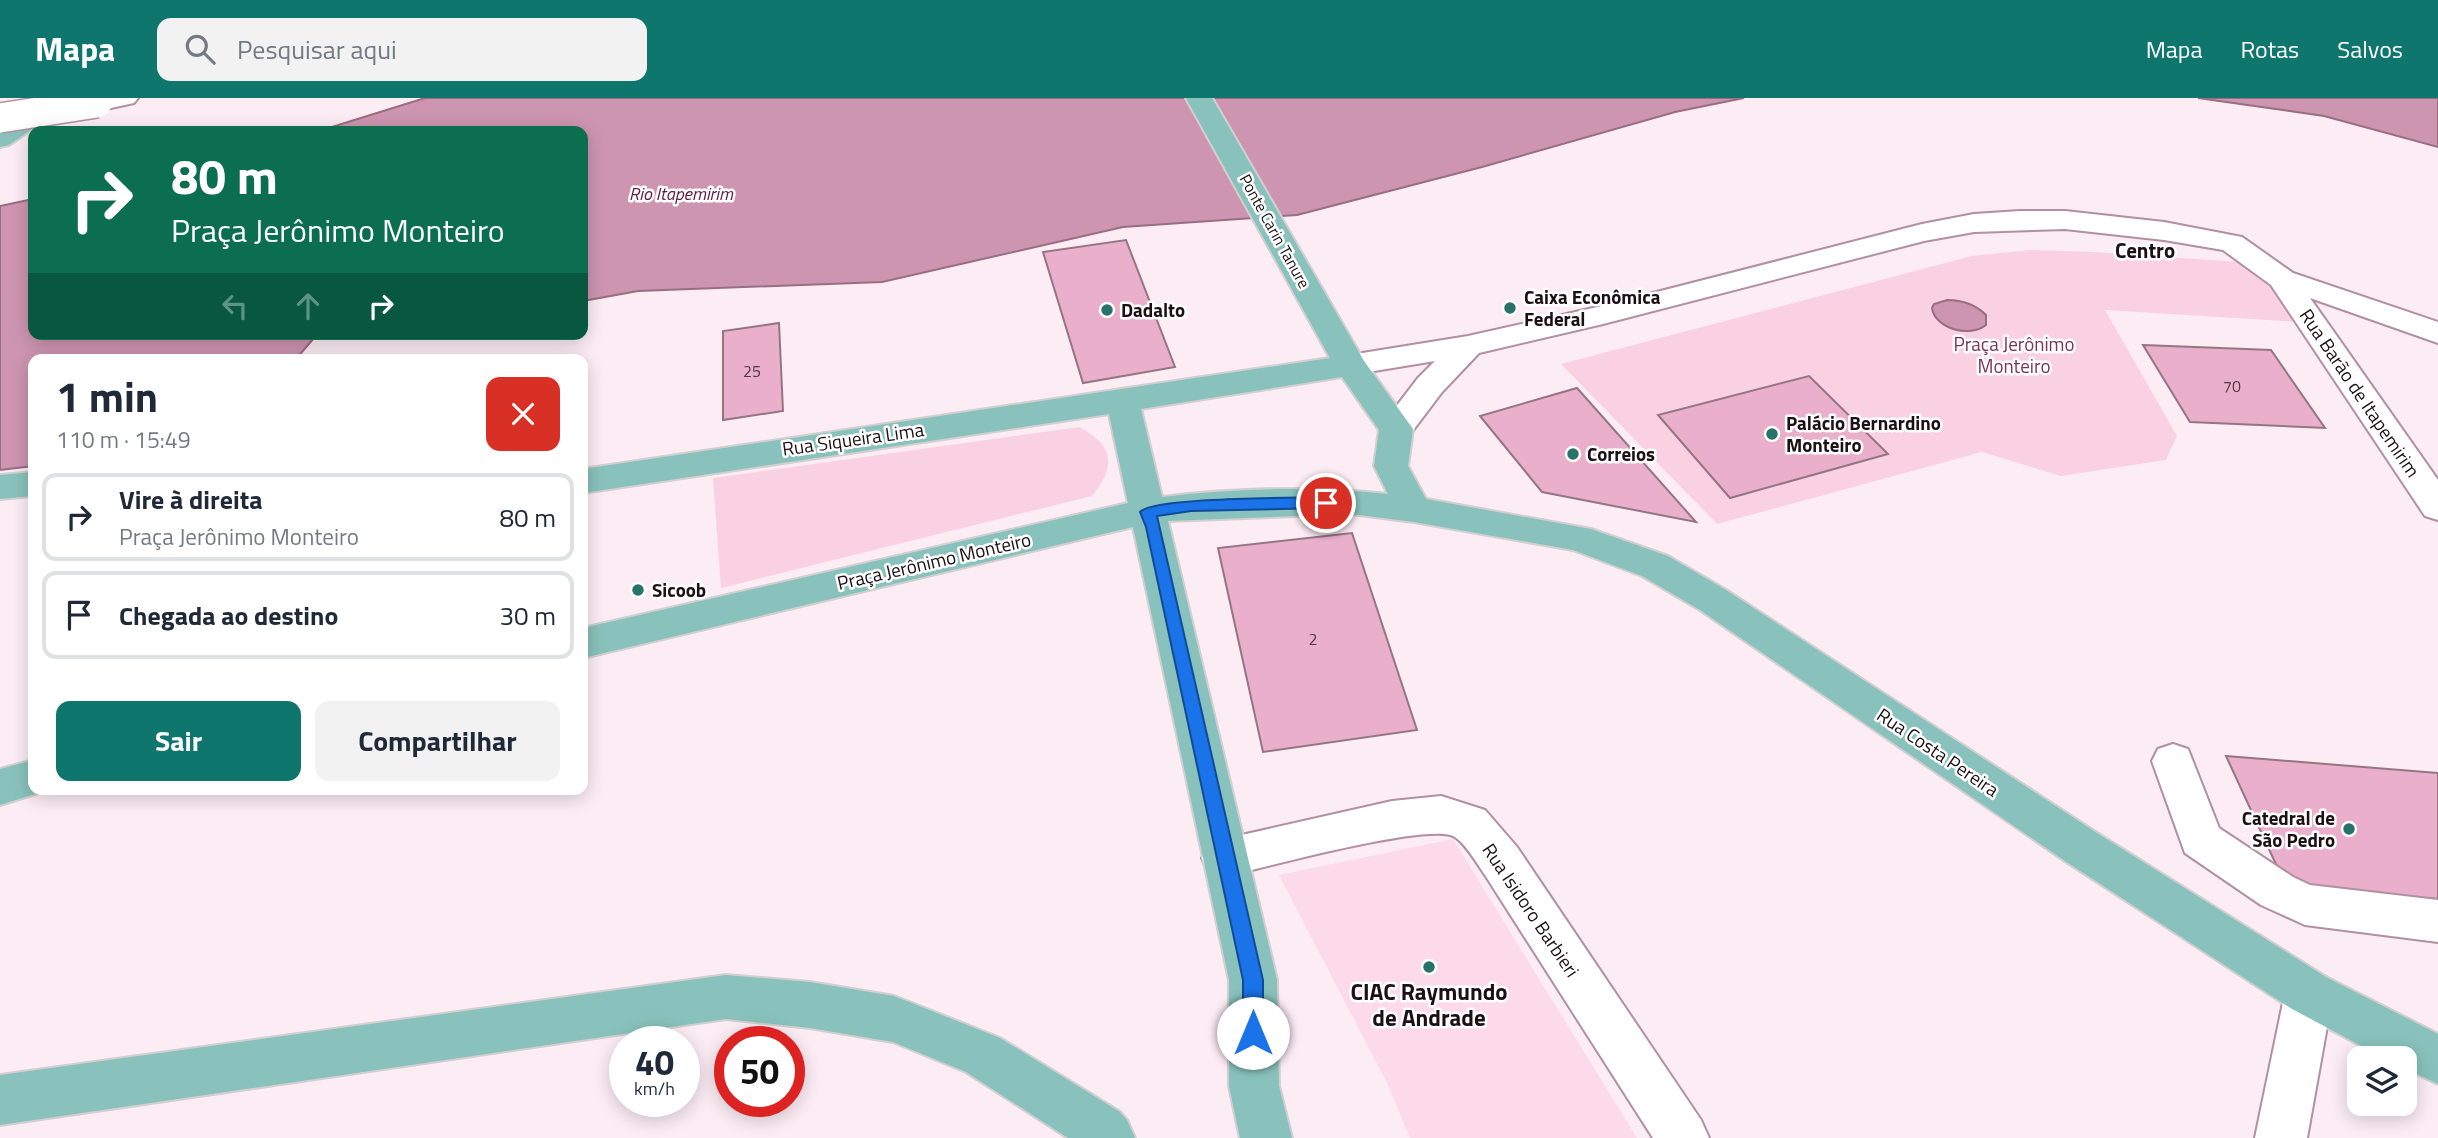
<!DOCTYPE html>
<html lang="pt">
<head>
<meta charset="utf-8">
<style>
  :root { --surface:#fff; --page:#f2f2f3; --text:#1f2937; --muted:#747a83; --line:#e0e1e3; --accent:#0f766e }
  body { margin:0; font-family:"Titillium Web",sans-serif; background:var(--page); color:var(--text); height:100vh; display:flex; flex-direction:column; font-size:26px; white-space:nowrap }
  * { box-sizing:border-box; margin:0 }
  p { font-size:23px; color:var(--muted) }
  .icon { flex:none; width:38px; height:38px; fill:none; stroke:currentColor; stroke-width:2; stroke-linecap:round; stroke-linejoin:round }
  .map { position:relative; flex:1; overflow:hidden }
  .sheet { position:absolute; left:28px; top:256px; width:560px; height:441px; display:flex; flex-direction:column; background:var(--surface); border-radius:14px; box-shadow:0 4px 18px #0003 }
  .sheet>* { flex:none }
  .hud { position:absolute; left:28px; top:28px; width:560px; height:214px; border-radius:14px; box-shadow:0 4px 18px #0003; background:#0b6e4f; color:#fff; overflow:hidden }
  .tools { position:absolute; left:2347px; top:948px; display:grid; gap:14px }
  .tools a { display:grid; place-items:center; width:70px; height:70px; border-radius:14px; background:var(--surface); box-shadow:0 4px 18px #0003; font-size:35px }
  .speed { position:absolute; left:609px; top:928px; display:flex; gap:14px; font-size:35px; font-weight:700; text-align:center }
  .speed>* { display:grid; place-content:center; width:91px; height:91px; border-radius:50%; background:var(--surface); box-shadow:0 4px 18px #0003; line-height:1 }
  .speed small { font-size:18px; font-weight:400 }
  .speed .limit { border:10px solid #d22; background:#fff; color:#111 }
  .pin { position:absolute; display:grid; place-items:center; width:60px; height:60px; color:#fff; margin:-30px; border:4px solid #fff; border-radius:50%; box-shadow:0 2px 7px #0007 }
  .me { position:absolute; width:77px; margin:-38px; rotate:0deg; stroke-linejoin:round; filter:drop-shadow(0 0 5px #0008) }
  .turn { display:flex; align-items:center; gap:24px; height:147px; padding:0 28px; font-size:32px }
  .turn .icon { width:91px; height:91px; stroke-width:2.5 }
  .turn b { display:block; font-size:49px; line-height:60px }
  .lanes { display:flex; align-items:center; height:66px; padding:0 28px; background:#0003; justify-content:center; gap:35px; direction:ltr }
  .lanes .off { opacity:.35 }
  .round { display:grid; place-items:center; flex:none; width:74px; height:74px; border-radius:14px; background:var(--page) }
  .overview { display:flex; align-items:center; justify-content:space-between; height:119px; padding:0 28px }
  h1 { font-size:42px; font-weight:700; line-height:52px }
  .button { display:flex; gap:14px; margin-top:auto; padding:14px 28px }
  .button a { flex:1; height:80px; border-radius:14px; background:var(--accent); color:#fff; font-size:28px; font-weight:700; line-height:80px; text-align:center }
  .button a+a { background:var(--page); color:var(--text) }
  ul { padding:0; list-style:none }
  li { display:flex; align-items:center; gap:21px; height:88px; margin:0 14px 10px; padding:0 14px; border:4px solid var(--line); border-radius:14px }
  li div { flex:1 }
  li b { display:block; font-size:26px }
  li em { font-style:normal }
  header { display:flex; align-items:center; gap:42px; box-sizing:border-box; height:98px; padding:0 35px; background:var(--accent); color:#fff }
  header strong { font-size:33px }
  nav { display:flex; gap:38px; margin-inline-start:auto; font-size:24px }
  .search { width:490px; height:63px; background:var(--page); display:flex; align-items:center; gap:18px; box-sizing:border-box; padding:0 24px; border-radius:14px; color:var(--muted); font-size:26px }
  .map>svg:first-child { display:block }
</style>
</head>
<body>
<header>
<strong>Mapa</strong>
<div class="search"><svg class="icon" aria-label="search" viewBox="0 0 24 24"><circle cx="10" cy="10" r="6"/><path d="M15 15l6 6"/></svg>Pesquisar aqui</div>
<nav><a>Mapa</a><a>Rotas</a><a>Salvos</a></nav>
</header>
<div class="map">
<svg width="2438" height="1040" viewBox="0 0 2438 1040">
  <rect width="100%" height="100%" fill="#fcedf4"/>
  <path fill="#fddaea" d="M1453 741 1637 1040H1410L1388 987 1279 777Z"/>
  <g fill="#fad1e3">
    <path d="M2030 152 2094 154 2254 165 2299 224 2105 212 2177 338 2166 362 2061 378 1982 354 1717 426 1561 266 1972 158Z"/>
    <path d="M1079 329C1115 348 1116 369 1092 398L721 490 713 380Z"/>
  </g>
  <g fill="#ce95b0" stroke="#996d82" stroke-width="2">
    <path d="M425 0H1744L1675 14 1482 69 1297 117 1123 129 882 184 638 193 583 203V33H319Z"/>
    <path d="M2198 0H2438V49L2324 18Z"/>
    <path d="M33 101V236H340L314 240 296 261H33V368L0 372V108Z"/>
    <path d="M1947 202C1962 202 1975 206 1986 217V227C1970 240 1935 231 1932 210L1934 206Z"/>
  </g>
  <g fill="#eab0cb" stroke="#957584" stroke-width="2">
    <path d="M1126 142 1175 269 1083 285 1043 154Z"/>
    <path d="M779 225 783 313 723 322V233Z"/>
    <path d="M2143 247 2271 252 2325 330 2190 324Z"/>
    <path d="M1809 278 1888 356 1730 400 1658 317Z"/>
    <path d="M1577 290 1696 424 1542 394 1480 318Z"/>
    <path d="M1352 435 1417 632 1263 654 1218 450Z"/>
    <path d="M2226 658 2438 675V801L2286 788Z"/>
  </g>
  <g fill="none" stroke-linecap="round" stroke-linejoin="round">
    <defs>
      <g id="minor">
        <path d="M88 0H138L134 5 97 13 88 10 84 5Z"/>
        <path d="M2020 113H2065L2164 124 2242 139 2293 175 2438 224V245L2310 200 2438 382V422L2425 418 2271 187 2223 152 2164 142 2065 131 1974 134 1924 143 1603 226 1479 255 1442 294 1408 339 1396 342 1384 339 1379 331 1418 280 1435 263 1350 277 1339 274 1334 267 1339 260 1350 257 1468 238 1602 208 1922 126 1974 116Z"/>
        <path d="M2173 646 2188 651 2219 730 2293 779 2310 787 2438 802V844L2305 827 2261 807 2185 755 2152 663 2158 651Z"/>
        <path d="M1441 698 1485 712 1517 749 1701 1022 1709 1040H1653L1485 777C1477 766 1467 747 1455 739 1432 723 1259 771 1224 779L1208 774 1202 760 1208 746 1224 741 1392 703Z"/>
        <path d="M2309 873 2326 879 2333 895 2307 1040H2255L2285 895 2292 879Z"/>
      </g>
      <g id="major">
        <path d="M43 0H67L69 3 65 8 9 47 0 49V29Z"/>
        <path d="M1186 0H1212L1364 263 1413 331 1408 368 1426 401 1591 431 1668 458 1726 492 2097 735 2326 879 2438 936V986L2404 970V961H2386L2292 911 2065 763 1700 512 1642 478 1573 452 1414 424 1351 416 1168 423 1277 882 1279 988 1292 1040H1240L1229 988V882L1133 429 583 560V530L1128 405 1109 316 583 395V371L1330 260ZM1342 279 1379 332 1374 368 1388 396C1314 388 1236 390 1162 399L1141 311Z"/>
        <path d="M33 374V398L0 401V377Z"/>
        <path d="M33 662V691L48 692 0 707V671Z"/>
        <path d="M726 877 810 884 894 898 1000 940 1120 1014 1127 1022 1135 1040H1068L966 974 893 944 810 930 726 921 0 1027V977Z"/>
      </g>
    </defs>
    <use href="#minor" stroke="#b1909f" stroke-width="4"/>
    <use href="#major" stroke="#d2cfd0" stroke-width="4"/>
    <use href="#minor" fill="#fff" fill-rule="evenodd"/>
    <use href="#major" fill="#89c2bc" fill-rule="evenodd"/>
    <defs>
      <path id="minor-bridge" d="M0 20 97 5"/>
    </defs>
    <use href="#minor-bridge" stroke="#b1909f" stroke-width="32" stroke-linecap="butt"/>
    <use href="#minor-bridge" stroke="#fff" stroke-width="29"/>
  </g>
  <path fill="#1a73e8" stroke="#114b97" stroke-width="2" d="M1326 399 1333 405 1326 410 1191 413 1157 418 1263 882V935L1260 942 1253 945 1246 942 1243 935V882L1146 429 1140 414C1153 399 1298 400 1326 399Z"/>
  <g fill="#29726b" stroke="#fff" stroke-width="2.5">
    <circle cx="1510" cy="210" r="7"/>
    <circle cx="1107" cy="212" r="7"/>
    <circle cx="1772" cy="336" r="7"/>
    <circle cx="1573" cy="356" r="7"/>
    <circle cx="638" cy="492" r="7"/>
    <circle cx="2349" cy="731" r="7"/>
    <circle cx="1429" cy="869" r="7"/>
  </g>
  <g text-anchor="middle" stroke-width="5" stroke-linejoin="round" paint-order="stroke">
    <g font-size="16" fill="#1c1015" stroke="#fff">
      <text transform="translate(1275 133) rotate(61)" y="6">Ponte Carin Tanure</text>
    </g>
    <g font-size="16" fill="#503842">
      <text x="752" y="279">25</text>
      <text x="2232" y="294">70</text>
      <text x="1313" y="547">2</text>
    </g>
    <g font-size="18" font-style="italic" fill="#632045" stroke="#fff">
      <text x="681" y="102">Rio Itapemirim</text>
    </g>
    <g font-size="19" font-weight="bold" fill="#1c1015" stroke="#fff" text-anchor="start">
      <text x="1524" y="206">Caixa Econômica<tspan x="1524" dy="22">Federal</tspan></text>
      <text x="1121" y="219">Dadalto</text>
      <text x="1786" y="332">Palácio Bernardino<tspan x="1786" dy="22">Monteiro</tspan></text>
      <text x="1587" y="363">Correios</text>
      <text x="652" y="499">Sicoob</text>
      <text x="2335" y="727" text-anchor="end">Catedral de<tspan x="2335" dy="22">São Pedro</tspan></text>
    </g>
    <g font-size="19" fill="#7a3459" stroke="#fff">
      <text x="2014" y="253">Praça Jerônimo<tspan x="2014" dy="22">Monteiro</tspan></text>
    </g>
    <g font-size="19" fill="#1c1015" stroke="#fff">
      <text transform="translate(2360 295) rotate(56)" y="7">Rua Barão de Itapemirim</text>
      <text transform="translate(853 341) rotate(-8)" y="7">Rua Siqueira Lima</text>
      <text transform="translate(934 463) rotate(-13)" y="7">Praça Jerônimo Monteiro</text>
      <text transform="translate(1938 654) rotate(34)" y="7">Rua Costa Pereira</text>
      <text transform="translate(1531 812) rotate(56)" y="7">Rua Isidoro Barbieri</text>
    </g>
    <g font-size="21" font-weight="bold" fill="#1c1015" stroke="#fff">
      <text x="2145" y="160">Centro</text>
    </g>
    <g font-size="23" font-weight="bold" fill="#1c1015" stroke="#fff">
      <text x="1429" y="902">CIAC Raymundo<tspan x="1429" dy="26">de Andrade</tspan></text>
    </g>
  </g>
</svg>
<div class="tools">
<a><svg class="icon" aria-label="layers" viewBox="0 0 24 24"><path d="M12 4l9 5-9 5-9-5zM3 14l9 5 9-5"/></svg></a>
</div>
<div class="speed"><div>40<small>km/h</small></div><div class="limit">50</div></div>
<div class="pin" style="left:1326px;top:405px;background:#d93025"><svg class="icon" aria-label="arrive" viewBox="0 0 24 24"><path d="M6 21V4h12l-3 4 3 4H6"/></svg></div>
<svg class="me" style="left:1253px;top:935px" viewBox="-20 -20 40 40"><circle r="19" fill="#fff"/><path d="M0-13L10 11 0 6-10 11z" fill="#1a73e8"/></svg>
<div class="hud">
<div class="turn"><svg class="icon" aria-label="right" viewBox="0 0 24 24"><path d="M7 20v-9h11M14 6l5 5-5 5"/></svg><div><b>80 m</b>Praça Jerônimo Monteiro</div></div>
<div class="lanes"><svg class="icon off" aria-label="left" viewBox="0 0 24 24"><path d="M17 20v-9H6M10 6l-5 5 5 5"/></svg><svg class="icon off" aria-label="ahead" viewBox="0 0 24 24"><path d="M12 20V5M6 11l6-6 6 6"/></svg><svg class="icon" aria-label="right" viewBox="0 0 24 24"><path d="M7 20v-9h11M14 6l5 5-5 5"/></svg></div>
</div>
<section class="sheet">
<div class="overview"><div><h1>1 min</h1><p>110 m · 15:49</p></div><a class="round" style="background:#d93025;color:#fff"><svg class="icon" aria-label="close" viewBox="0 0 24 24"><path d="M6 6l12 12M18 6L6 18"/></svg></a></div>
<ul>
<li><svg class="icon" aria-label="right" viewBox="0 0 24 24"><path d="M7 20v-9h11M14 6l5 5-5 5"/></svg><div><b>Vire à direita</b><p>Praça Jerônimo Monteiro</p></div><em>80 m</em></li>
<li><svg class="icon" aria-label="arrive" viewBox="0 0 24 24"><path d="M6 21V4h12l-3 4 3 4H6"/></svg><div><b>Chegada ao destino</b></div><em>30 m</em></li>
</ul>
<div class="button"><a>Sair</a><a>Compartilhar</a></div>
</section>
</div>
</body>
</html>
